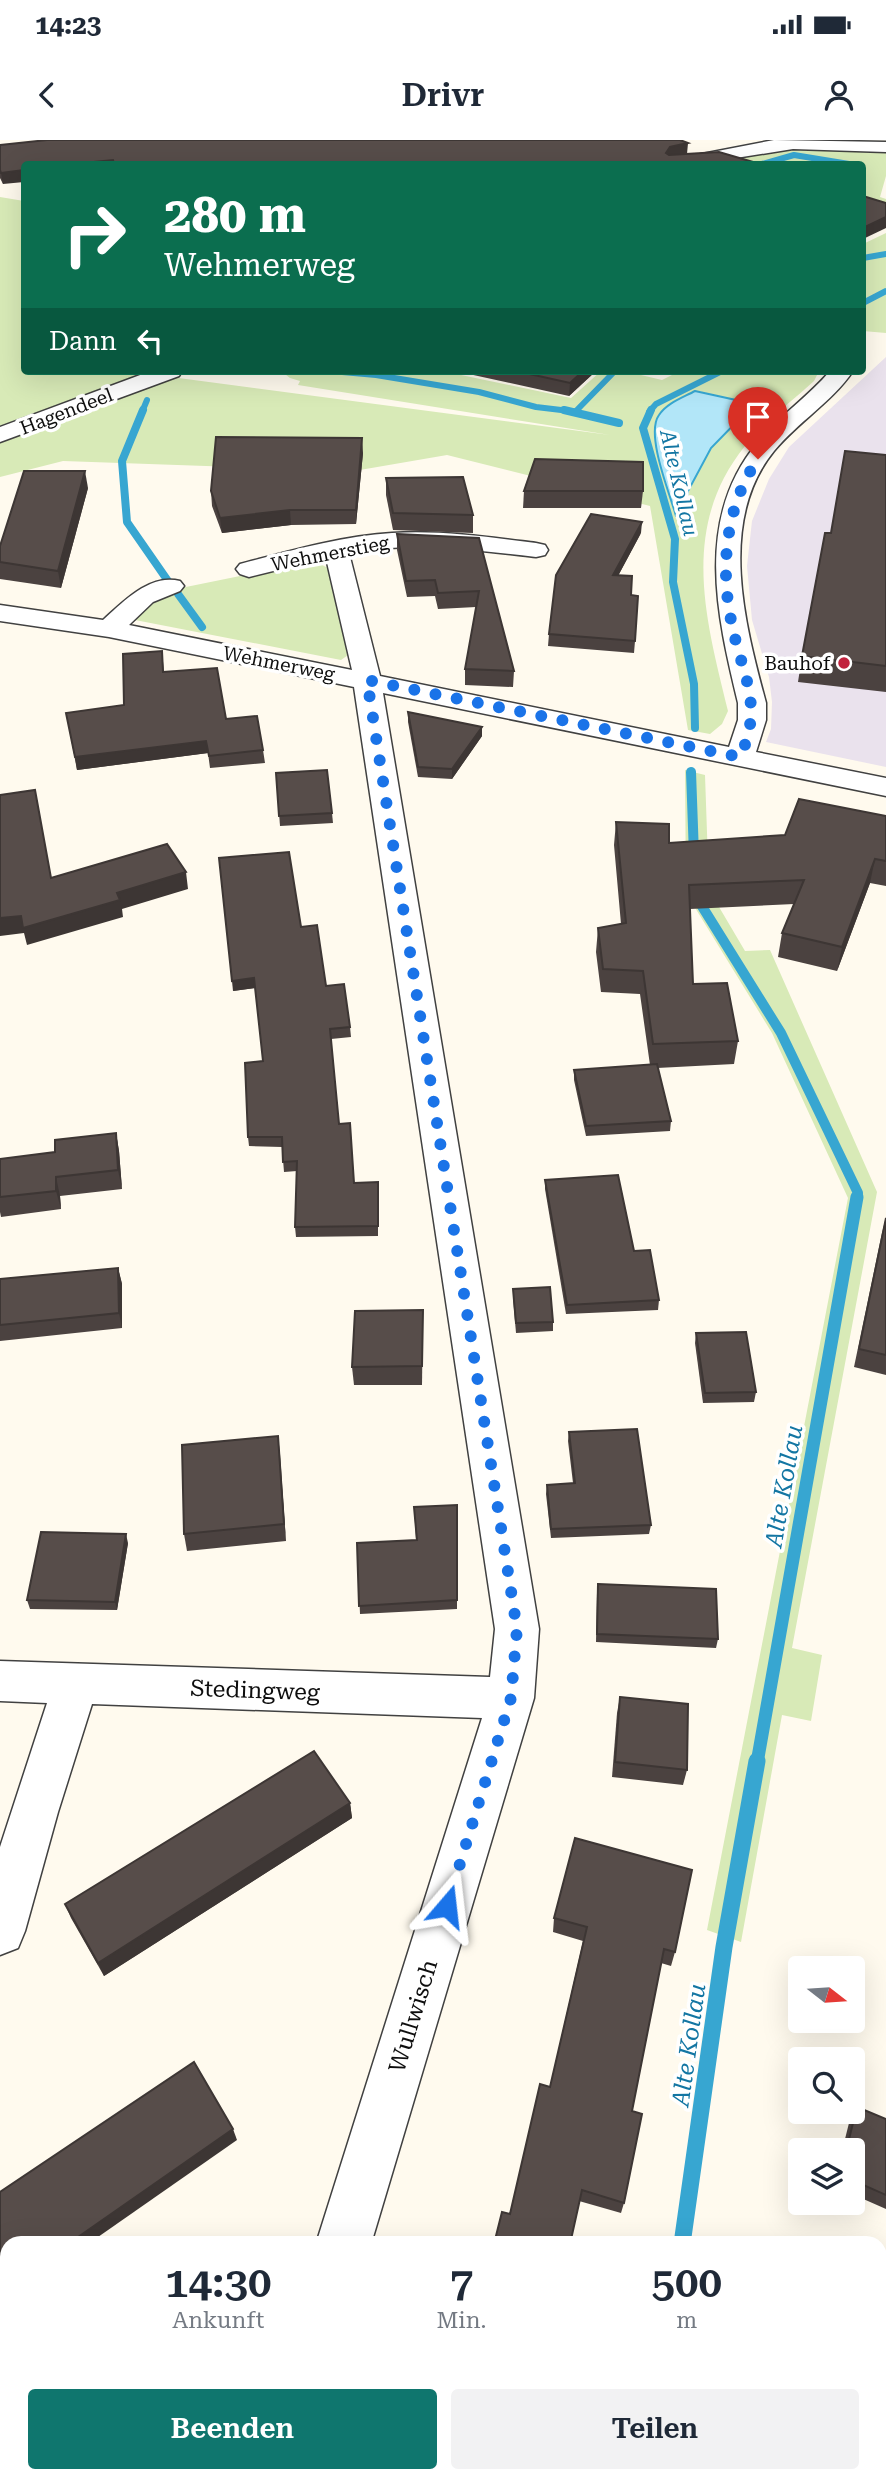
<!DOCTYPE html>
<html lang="de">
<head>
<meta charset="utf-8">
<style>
  :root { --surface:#fff; --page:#f2f2f3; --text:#1f2937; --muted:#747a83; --accent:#0f766e }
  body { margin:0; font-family:"Roboto Serif",serif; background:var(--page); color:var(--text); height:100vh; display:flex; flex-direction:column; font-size:26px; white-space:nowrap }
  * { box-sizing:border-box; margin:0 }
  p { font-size:23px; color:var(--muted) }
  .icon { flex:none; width:38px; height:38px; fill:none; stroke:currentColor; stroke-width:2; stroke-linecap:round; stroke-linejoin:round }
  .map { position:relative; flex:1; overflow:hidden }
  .side { position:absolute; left:0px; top:2096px; width:887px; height:247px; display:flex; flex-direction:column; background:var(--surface); border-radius:21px 21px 0 0; box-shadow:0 7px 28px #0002 }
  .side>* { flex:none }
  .guide { position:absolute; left:21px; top:21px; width:845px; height:214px; border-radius:7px; box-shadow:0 7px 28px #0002; background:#0b6e4f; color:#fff; overflow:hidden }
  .needle { width:46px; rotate:107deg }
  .tools { position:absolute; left:788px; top:1816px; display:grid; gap:14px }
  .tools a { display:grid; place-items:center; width:77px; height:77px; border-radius:7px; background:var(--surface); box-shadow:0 7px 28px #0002; font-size:35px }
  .pin { position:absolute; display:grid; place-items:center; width:60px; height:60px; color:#fff; margin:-72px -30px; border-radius:50% 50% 50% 0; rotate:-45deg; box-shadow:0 0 7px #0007 }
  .pin .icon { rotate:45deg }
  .me { position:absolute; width:77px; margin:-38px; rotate:17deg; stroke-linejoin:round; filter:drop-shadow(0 0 5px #0008) }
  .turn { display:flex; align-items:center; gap:24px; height:147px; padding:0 28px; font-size:32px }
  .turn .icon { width:91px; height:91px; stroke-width:2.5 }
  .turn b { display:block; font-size:49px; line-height:60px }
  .then { display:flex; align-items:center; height:66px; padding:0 28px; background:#0003; gap:14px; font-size:26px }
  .eta { display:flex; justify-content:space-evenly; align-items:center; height:119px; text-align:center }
  .eta b { font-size:42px; font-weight:600; line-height:49px }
  .cta { display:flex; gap:14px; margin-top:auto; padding:14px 28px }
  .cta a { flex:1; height:80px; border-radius:7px; background:var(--accent); color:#fff; font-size:28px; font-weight:600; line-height:80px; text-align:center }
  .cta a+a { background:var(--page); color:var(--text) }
  .status { display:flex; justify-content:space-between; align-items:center; height:49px; padding:0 35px; background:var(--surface); direction:ltr }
  .status svg { height:19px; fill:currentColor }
  header { display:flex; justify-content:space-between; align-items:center; height:91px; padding:0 28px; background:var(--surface); font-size:32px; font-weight:600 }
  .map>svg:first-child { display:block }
</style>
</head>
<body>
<div class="status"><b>14:23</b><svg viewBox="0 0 49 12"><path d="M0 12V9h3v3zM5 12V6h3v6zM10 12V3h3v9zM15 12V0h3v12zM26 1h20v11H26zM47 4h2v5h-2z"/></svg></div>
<header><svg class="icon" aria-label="back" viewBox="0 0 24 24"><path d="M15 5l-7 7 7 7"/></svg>Drivr<svg class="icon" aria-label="person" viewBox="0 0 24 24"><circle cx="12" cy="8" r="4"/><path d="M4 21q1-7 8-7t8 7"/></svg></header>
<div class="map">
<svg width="886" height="2342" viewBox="0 0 886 2342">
  <rect width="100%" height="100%" fill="#fffaee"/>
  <path fill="#eae2ed" d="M886 217V627L766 602 771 589 772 562 769 537 752 480 747 426 752 381 769 339 789 307Z"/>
  <g fill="#d8eab7" fill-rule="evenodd">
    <path d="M790 8 886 12V36L880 57 886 59V83L863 73V24H710Z"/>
    <path d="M0 57 24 61V231H152L0 286Z"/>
    <path d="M886 93V193L863 191V104Z"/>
    <path d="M281 231H442L571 258 601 231H624L662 240 680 231H819L814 241C791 262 764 282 745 306 679 388 706 480 728 571L722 584 710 594 688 590 650 366 447 315 354 331 63 321 0 337V300L171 237 610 295 298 245 300 241 290 238ZM698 251 745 262 751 267 711 308 688 351 683 376 678 377C671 366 668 349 665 336 652 292 646 267 698 251Z"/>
    <path d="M304 423 322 425 332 430 351 513 341 520 135 480 153 459 181 448Z"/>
    <path d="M685 630 705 635 709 750 745 811 770 810 877 1052 792 1508 822 1515 811 1581 782 1575 741 1802 707 1790 848 1058 772 893 686 753Z"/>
  </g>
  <path fill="#b2e6f8" stroke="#37a6d1" stroke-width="2" d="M695 251 745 262 751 267 711 308 688 351 684 374 680 377 676 376C670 354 645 294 659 275 667 263 682 258 695 251Z"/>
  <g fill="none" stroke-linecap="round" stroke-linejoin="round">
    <g stroke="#37a6d1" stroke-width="6">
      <path d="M762 24 794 15 849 24"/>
      <path d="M863 118 886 114"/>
      <path d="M863 163 886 151"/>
      <path d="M331 231 376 235 479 252 536 267 578 272"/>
      <path d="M576 271 613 233"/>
      <path d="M142 272 147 260"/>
      <path d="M649 272 656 264 722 231"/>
    </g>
    <g stroke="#37a6d1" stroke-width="8">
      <path d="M143 270 122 321 127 382 168 441"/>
      <path d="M564 270 619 283"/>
      <path d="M651 270 643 288 675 399 673 442 694 544 695 588"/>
      <path d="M178 454 202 487"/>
    </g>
    <g stroke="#37a6d1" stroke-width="10">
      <path d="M691 632 694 715"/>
      <path d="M695 755 781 893 858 1053 857 1059"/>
    </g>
    <path stroke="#37a6d1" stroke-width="13" d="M757 1623 857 1057"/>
    <g stroke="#37a6d1" stroke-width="17">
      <path d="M682 2104 724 1807 757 1621"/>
      <path d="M649 2342 650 2336"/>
    </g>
    <defs>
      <g id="minor">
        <path d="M774 0 886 2V12L793 9 698 24H668L671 20Z"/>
        <path d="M151 231H182L179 236 0 302V287Z"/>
        <path d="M830 231H853C832 262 798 282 774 311 717 381 745 485 766 563V580L756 612 886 638V656L383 553 539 1489 534 1558 371 2104H316L482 1578 92 1564 58 1672 25 1791 18 1808 0 1815V1707L47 1563 0 1561V1521L490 1537 495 1489 354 547 109 497 0 481V465L103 480C123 462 150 433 180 441L184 446 180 451 153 462 129 485 352 530 326 418 249 437 240 434 236 429 240 424C290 411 341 396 392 393 440 390 488 397 536 403L545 405 548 410 545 415 536 417C474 410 411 401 349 413L380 536 729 607 738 580V563C717 476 694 378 758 302 779 276 808 257 830 231Z"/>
        <path d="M241 2336H301L299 2342H239Z"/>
      </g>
    </defs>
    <use href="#minor" stroke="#414141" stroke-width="3"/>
    <use href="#minor" fill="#fff" fill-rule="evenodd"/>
  </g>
  <g fill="#4b4240">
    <path d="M0 5 687 14 760 24H24L3 44 0 38Z"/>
    <path d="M455 231H596L569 256Z"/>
    <path d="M363 313 356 384 291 385 222 393 212 366 211 351Z"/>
    <path d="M886 315V552L798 542 802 516 831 393Z"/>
    <path d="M386 338 473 375V393L393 390 386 355Z"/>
    <path d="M88 348 61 448 0 439V406Z"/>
    <path d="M524 351H643L641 368H523Z"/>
    <path d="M641 393 618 436 631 455 635 501 634 513 548 506 549 494Z"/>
    <path d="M397 394 479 398 514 531 513 547 465 545V529L476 467 438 469 435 456 407 457 397 410Z"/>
    <path d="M162 511 164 532 226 579 263 610 265 623 210 628 208 613 77 630 66 573 124 565Z"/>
    <path d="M408 572 482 596 452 639 418 637 408 582Z"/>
    <path d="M276 633 332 673 333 683 280 686Z"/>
    <path d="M886 676V746L870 743 837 831 778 817 782 793 794 764 690 769 693 844 738 901 734 924 657 928 671 981 670 991 586 996 574 940V930L650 925 640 854 601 852 596 812 598 788 621 784 614 705 616 682 669 703 785 695Z"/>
    <path d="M301 787 326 846 350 887 351 897 331 899 339 984 354 1043 378 1042V1096L296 1097 295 1087 297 1031 284 1032 282 1007 249 1006 248 997 263 921 255 848 233 851Z"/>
    <path d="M116 993 119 1011 122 1049 60 1056 61 1069 1 1077 0 1072V1019L55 1012Z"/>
    <path d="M545 1040 634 1111 659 1160 658 1170 566 1174 545 1049Z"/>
    <path d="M886 1077V1235L854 1227 882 1093Z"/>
    <path d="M118 1128 122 1144V1188L0 1201V1139Z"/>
    <path d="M513 1149 553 1182V1191L516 1193 513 1158Z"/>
    <path d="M423 1170 422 1245H354L352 1227Z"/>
    <path d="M696 1193 756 1252 754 1262 703 1263 695 1203Z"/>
    <path d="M569 1292 651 1385 649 1394 551 1398 546 1354 547 1345 573 1343 568 1301Z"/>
    <path d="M278 1296 286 1401 187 1411 184 1394Z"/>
    <path d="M457 1365V1469L360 1474 357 1403 416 1400 414 1367Z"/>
    <path d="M128 1403 117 1470 30 1469 27 1460Z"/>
    <path d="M598 1444 718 1499 716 1508 596 1502 597 1453Z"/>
    <path d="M620 1557 687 1630 683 1645 612 1637 617 1573Z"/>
    <path d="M350 1663 352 1678 104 1836 71 1778 65 1764Z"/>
    <path d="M554 1778 675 1812 671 1826 661 1823 632 1971 624 2063 621 2073 579 2061 510 2074 550 1947 583 1801 553 1792Z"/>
    <path d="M857 1967 886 1979V2069L852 2054V2011H842L850 1979Z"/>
    <path d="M880 2145 886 2147V2303L880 2301Z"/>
    <path d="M824 2336H844L838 2342Z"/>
  </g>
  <g fill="#3d3634">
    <path d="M688 3 687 14 669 18 666 13 670 7Z"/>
    <path d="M113 20 114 24H73Z"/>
    <path d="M24 30V42L3 44 1 33Z"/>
    <path d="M886 77V88L863 99V88Z"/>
    <path d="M583 231H596L569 256 570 243Z"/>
    <path d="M362 298 363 313 356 384V370Z"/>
    <path d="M85 331 88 348 61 448 58 431Z"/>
    <path d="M290 370 291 385 222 393 220 378Z"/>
    <path d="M642 382 641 393 612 447 613 435Z"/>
    <path d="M482 587V596L452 639V629Z"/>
    <path d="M206 601 208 613 77 630 75 617Z"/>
    <path d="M875 719 870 743 837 831 842 807Z"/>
    <path d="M186 732 188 749 122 769 123 777 27 805 24 793 0 796V778L117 753Z"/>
    <path d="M254 838 255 848 233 851 232 841Z"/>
    <path d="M116 993 119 1011 122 1049 118 1030Z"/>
    <path d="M56 1037 60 1056 61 1069 56 1051Z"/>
    <path d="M118 1128 122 1144V1188L119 1173Z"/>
    <path d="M278 1296 280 1314 286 1401 284 1384Z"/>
    <path d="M126 1394 128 1403 117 1470 115 1462Z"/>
    <path d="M350 1663 352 1678 104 1836 98 1823Z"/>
    <path d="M233 1989 237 2000 88 2104H68Z"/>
    <path d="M7 2146V2160L0 2165V2150Z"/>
    <path d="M75 2336H79L81 2342H78Z"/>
  </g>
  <g fill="#574d4a" stroke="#3d3634" stroke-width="2">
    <path d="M47 0H680L688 3 670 7 666 13 669 15 719 12 760 24H230L114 23 113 20 73 24H24V30L1 33 0 30V5Z"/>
    <path d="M863 56 886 63V77L863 88Z"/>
    <path d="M516 231H583L570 243Z"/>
    <path d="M216 297 362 298 356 370H290L220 378 211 351Z"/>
    <path d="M845 311 886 315V526L802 516 825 393H831Z"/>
    <path d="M535 319 643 322V351H524Z"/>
    <path d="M24 331H85L58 431 0 422V406Z"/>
    <path d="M463 337 473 375 393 373 386 338Z"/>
    <path d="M591 374 642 382 613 435 632 436 631 455 638 456 635 501 549 494 556 435Z"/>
    <path d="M397 394 479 398 514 531 465 529 479 451 438 453 435 440 406 441Z"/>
    <path d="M162 511 163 532 217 528 226 579 257 576 263 610 209 616 206 601 75 617 66 573 124 565 123 514Z"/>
    <path d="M408 572 482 587 452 629 418 627Z"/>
    <path d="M327 630 332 673 279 676 276 633Z"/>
    <path d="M35 650 51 738 167 704 186 732 117 753 120 760 23 788 21 776 0 778V655Z"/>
    <path d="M799 659 886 676V721L875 719 842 807 782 793 804 740 689 745 693 844 727 843 738 901 653 904 643 831 603 829 598 788 626 783 616 682 669 684V703L785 695Z"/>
    <path d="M289 712 301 787 317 785 326 846 344 844 350 887 330 889 339 984 350 983 354 1043 378 1042V1086L295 1087 297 1021 283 1022 282 997H248L245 923 263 921 254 838 232 841 219 718Z"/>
    <path d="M657 924 671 981 586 986 574 930Z"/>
    <path d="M116 993 118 1030 56 1037V1051L0 1057V1019L55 1012V1000Z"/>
    <path d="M618 1035 634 1111 650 1110 659 1160 567 1165 545 1040Z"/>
    <path d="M886 1078V1215L859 1209Z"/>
    <path d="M118 1128 119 1173 0 1185V1139Z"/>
    <path d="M550 1147 553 1182 516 1183 513 1149Z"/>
    <path d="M423 1170 422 1226 352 1227 355 1171Z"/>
    <path d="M746 1192 756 1252 705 1253 696 1193Z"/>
    <path d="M637 1289 651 1385 551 1389 547 1345 575 1343 569 1292Z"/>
    <path d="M278 1296 284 1384 184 1394 182 1305Z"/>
    <path d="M457 1365V1460L359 1466 357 1403 417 1400 414 1367Z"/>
    <path d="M41 1392 126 1394 115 1462 27 1460Z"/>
    <path d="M598 1444 716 1449 718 1499 597 1494Z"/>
    <path d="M620 1557 688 1564 687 1630 615 1622Z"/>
    <path d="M314 1611 350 1663 98 1823 65 1764Z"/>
    <path d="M575 1698 692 1730 675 1812 664 1809 632 1971 642 1974 624 2063 582 2050 570 2104H494L502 2072 510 2074 540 1944 550 1947 587 1787 554 1778Z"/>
    <path d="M194 1922 233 1989 68 2104H7V2146L0 2150V2052Z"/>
    <path d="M857 1967 886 1979V2055L852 2040V2011H846Z"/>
    <path d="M880 2145 886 2147V2293L880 2290Z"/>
    <path d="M7 2322V2336H75L78 2342H0V2327Z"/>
    <path d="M453 2336H562L561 2342H452Z"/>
  </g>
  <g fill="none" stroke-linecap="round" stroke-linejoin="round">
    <path stroke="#1a73e8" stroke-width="12" stroke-dasharray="0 21.6" d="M447 1766 511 1558 517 1489 367 540 740 617C765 563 741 534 731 480 720 426 726 365 758 319"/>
  </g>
  <circle fill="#c1223d" stroke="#fff" stroke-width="2.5" cx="844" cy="523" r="7"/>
  <g text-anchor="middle" stroke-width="7" stroke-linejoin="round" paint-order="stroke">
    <g font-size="19" fill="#0e0e0e" stroke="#fff">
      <text transform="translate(66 271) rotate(-21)" y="7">Hagendeel</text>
      <text transform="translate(330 413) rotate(-11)" y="7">Wehmerstieg</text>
      <text transform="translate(279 523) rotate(11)" y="7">Wehmerweg</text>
    </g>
    <g font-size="19" fill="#0e0e0e" stroke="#fff" text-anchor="end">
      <text x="830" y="530">Bauhof</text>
    </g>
    <g font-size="21" font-style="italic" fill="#1376a3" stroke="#fff">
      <text transform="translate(679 343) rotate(77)" y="7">Alte Kollau</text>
    </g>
    <g font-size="23" fill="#0e0e0e" stroke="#fff">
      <text transform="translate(255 1550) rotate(2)" y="8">Stedingweg</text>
      <text transform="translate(413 1876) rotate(-73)" y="8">Wullwisch</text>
    </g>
    <g font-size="24" font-style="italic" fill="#1376a3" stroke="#fff">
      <text transform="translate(784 1346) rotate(-80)" y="8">Alte Kollau</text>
      <text transform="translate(689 1905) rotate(-82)" y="8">Alte Kollau</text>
    </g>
  </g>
</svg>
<div class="tools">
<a><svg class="needle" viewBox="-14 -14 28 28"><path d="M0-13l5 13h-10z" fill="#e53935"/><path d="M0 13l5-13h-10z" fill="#747a83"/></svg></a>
<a><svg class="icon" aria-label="search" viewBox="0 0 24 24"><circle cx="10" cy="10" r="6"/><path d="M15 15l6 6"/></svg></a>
<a><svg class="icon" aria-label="layers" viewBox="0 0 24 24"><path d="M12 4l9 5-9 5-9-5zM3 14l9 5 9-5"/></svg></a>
</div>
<div class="pin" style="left:758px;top:319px;background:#d93025"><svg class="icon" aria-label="arrive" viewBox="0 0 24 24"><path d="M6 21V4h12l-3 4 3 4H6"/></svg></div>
<svg class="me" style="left:447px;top:1766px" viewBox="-20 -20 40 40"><path d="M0-17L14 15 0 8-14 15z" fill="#1a73e8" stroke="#fff" stroke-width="4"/></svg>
<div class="guide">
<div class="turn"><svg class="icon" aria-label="right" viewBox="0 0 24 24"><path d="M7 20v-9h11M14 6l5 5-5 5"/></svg><div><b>280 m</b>Wehmerweg</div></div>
<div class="then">Dann<svg class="icon" aria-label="left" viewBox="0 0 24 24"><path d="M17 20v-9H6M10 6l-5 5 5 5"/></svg></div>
</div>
<section class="side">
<div class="eta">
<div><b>14:30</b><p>Ankunft</p></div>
<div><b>7</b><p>Min.</p></div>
<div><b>500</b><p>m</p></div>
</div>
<div class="cta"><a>Beenden</a><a>Teilen</a></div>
</section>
</div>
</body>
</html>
